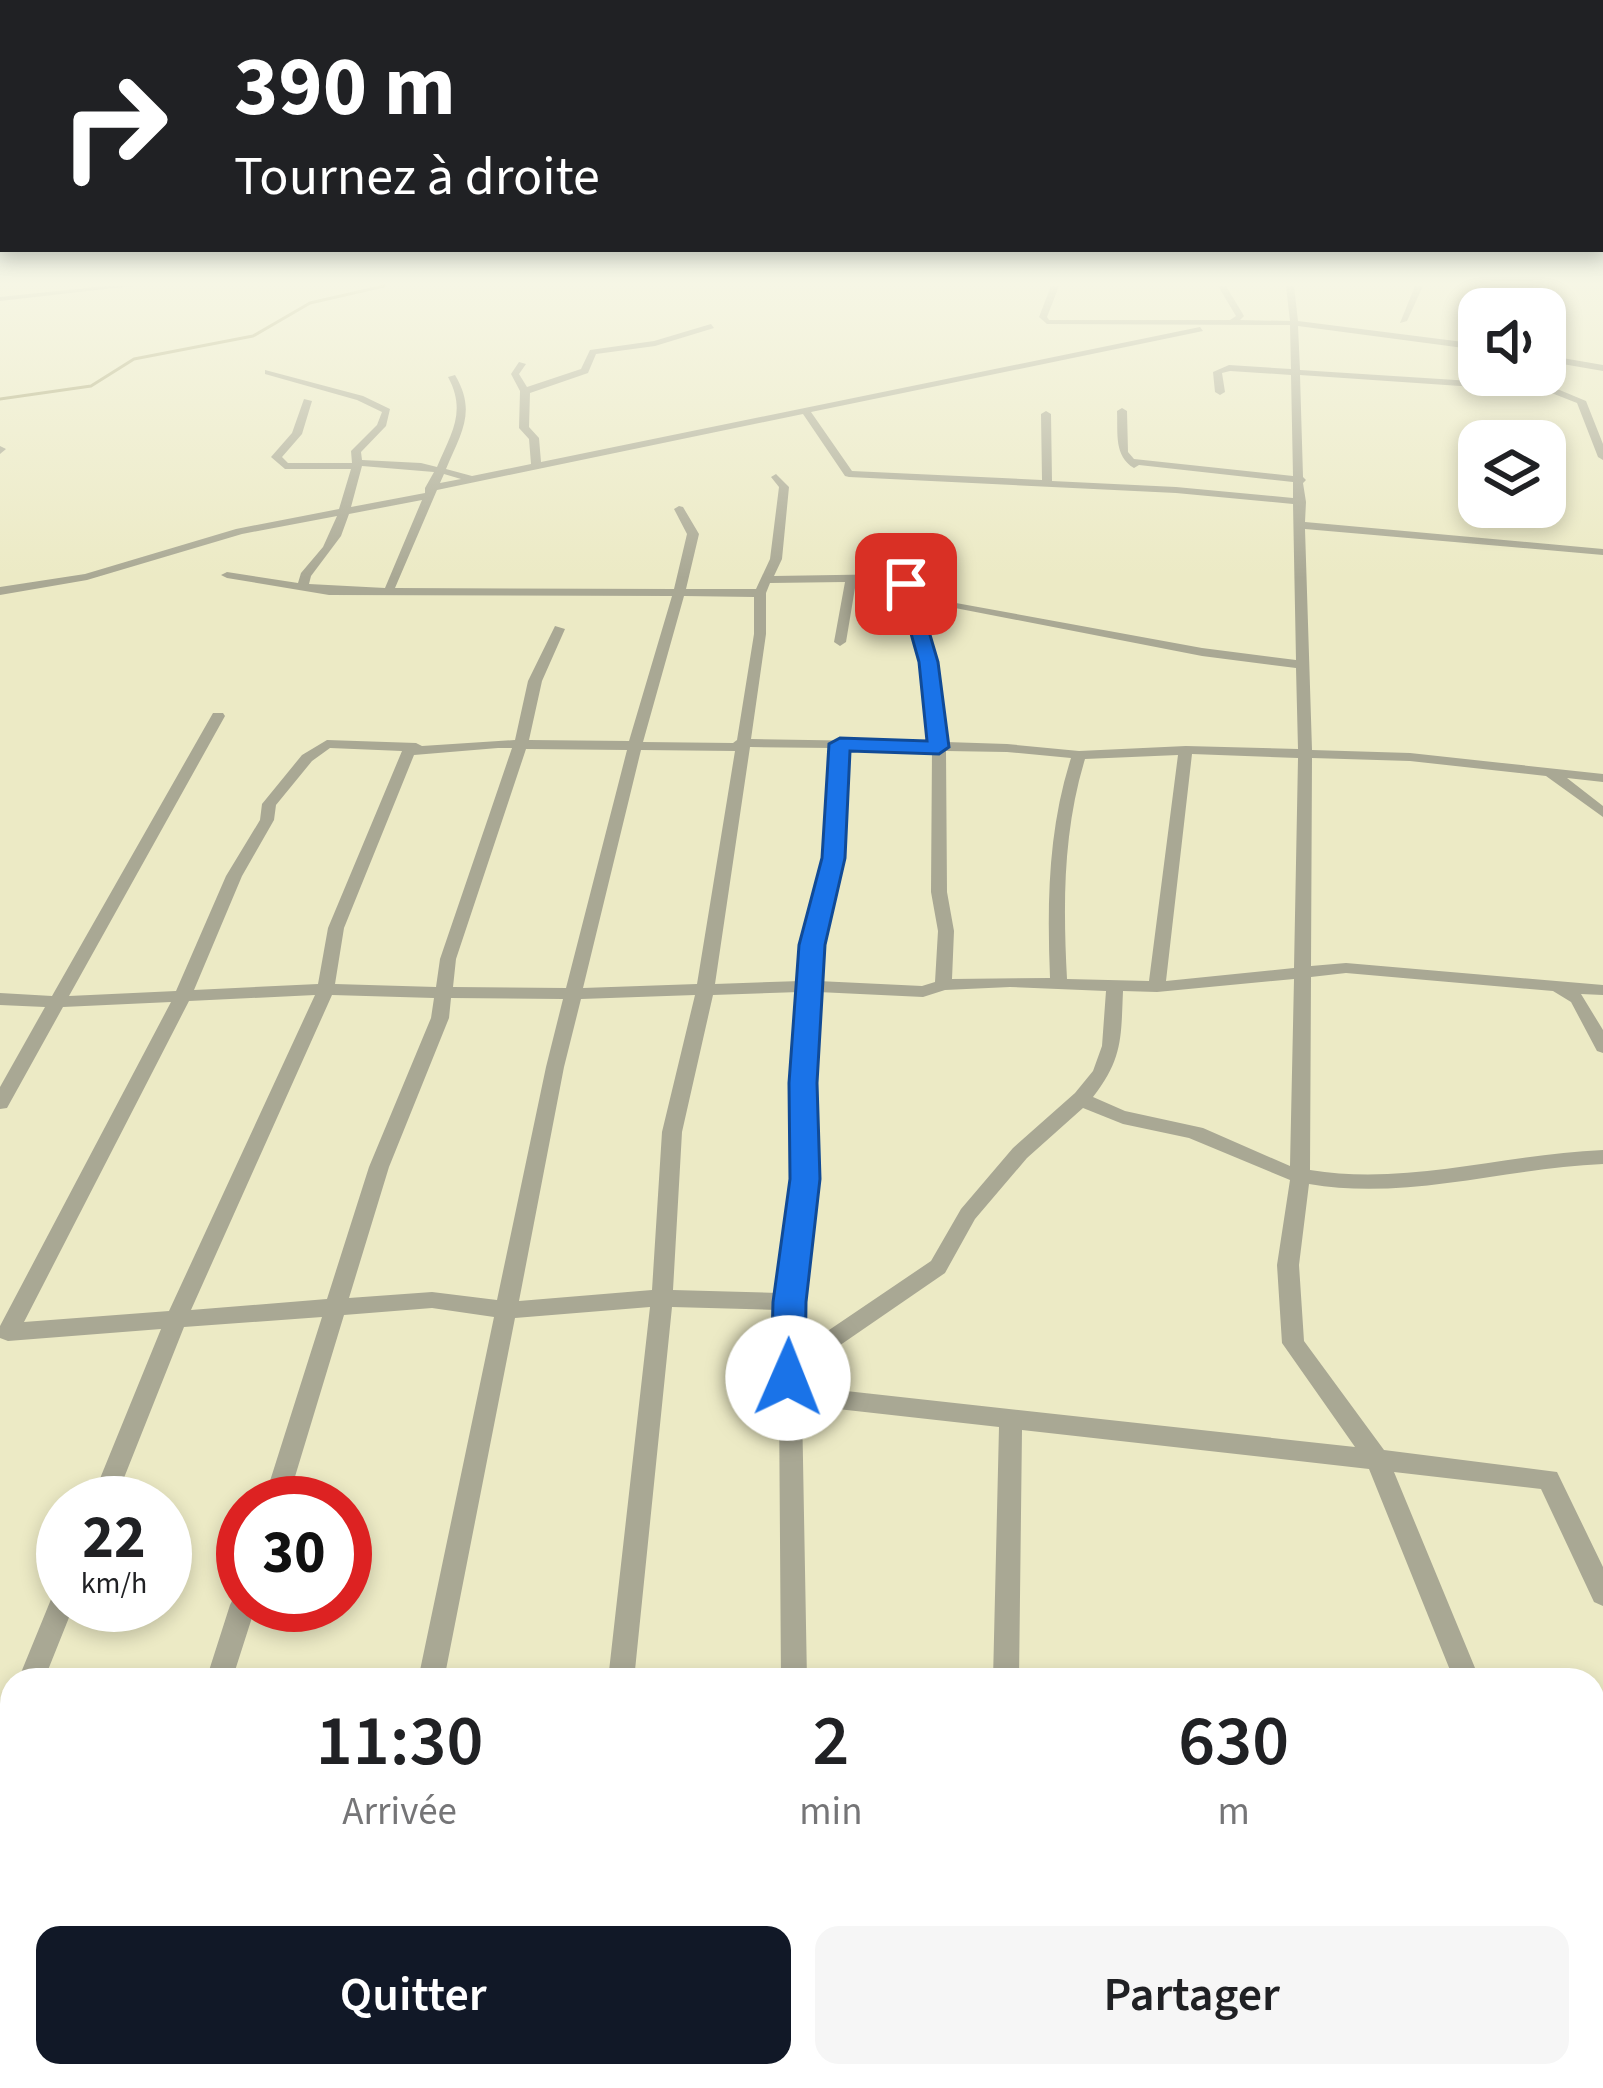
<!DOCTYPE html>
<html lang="fr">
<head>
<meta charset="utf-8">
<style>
  :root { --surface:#fff; --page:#f6f6f6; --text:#202124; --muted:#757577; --accent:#111827 }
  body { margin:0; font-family:"Source Sans 3",sans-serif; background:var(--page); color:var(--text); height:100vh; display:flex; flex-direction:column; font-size:45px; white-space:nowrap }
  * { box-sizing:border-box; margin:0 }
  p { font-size:39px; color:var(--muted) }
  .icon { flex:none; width:66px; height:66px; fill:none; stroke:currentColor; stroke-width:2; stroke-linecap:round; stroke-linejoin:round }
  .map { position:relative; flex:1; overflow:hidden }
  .panel { position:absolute; left:0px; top:1668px; width:1605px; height:420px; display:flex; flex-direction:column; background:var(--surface); border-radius:36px 36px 0 0; box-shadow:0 6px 18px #0003 }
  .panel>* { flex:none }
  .banner { position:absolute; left:0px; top:0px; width:1605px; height:252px; box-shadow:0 6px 18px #0003; background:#202124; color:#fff; overflow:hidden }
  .fabs { position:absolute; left:1458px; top:288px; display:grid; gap:24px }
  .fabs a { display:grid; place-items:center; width:108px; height:108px; border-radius:24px; background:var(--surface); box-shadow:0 6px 18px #0003; font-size:60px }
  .speed { position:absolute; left:36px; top:1476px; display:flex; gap:24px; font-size:60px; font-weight:700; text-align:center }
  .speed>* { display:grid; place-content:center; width:156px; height:156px; border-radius:50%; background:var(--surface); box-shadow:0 6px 18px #0003; line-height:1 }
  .speed small { font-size:30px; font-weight:400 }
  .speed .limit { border:18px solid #d22; background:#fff; color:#111 }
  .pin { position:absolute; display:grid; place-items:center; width:102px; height:102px; color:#fff; margin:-51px; border-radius:24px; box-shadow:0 6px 18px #0006 }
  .me { position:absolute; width:132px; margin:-66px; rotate:1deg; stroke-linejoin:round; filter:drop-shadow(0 0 9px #0008) }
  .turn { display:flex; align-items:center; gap:42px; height:252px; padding:0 36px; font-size:54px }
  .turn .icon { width:156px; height:156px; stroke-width:2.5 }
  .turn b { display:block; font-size:84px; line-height:102px }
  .eta { display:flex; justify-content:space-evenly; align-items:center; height:204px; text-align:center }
  .eta b { font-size:72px; font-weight:600; line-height:84px }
  .primary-button { display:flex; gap:24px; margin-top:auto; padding:24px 36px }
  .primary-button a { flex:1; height:138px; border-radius:24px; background:var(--accent); color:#fff; font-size:48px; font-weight:600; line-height:138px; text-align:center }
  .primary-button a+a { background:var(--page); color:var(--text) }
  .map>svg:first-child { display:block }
</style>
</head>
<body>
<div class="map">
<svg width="1603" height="2088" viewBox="0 0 1603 2088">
  <rect width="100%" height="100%" fill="#eceac5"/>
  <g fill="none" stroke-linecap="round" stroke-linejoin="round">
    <path stroke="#a9a577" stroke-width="3" d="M0 399 91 386 134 359 253 336 310 303 384 286"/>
    <g fill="#a9a894" fill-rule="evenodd">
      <path d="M105 286H132L0 301V297Z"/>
      <path d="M1051 286H1059L1047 317 1049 320H1230L1236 316 1218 286H1226L1244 316 1240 320 1290 321 1286 286H1294L1298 321 1479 344V350L1298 326 1300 370 1550 386 1586 401 1603 444V460L1598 457 1577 403 1549 392 1300 375 1303 477 1306 480 1303 483 1306 502 1305 522 1603 549V555L1305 529 1312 750 1410 753 1603 774V782L1567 778 1603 806V817L1546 776 1410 761 1312 758 1311 966 1346 963 1603 985V995L1581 994 1603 1030V1053L1597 1051 1571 1002 1553 991 1346 973 1311 977 1310 1170C1408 1186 1505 1154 1603 1150V1164C1505 1168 1407 1201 1309 1184L1299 1265 1304 1341 1384 1450 1557 1472 1603 1567V1606L1594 1602 1541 1489 1394 1472 1480 1680H1454L1369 1469 1022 1430 1019 1680H993L999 1427 802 1405 807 1680H781L779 1401 775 1394 779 1387 778 1310 672 1307 634 1680H608L650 1307 515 1318 444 1680H418L494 1317 432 1308 344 1315 287 1503H263L322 1317 184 1327 114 1503H90L161 1329 8 1341 0 1338V1326L171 1002 63 1007 7 1108 0 1109V1087L45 1007 0 1005V993L52 996 213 713H223L225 716 69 996 176 991 226 876 260 820 262 804 302 755 327 740 416 743 422 746 515 740 528 681 555 626 565 629 542 681 529 740 629 741 672 596 329 595 227 578 221 575 227 572 298 583 301 573 323 547 337 516 242 534 87 580 0 595V587L85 574 236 529 339 509 351 469H285L271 457 292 433 304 399 312 401 302 434 282 457 288 463H352L351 451 377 425 382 412 357 400 265 374V370L363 396 390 409 386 426 361 452 362 460 421 463 437 467C451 433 467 412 448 377L455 375C477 412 461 433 446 469L472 476 531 464 529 439 519 428 520 391 511 374 519 362 526 364 519 374 527 387 581 369 590 350 654 341 711 324 714 328 655 346 596 354 588 373 530 393 529 427 539 438 541 462 1200 327 1203 331 811 412 852 471 1042 480 1041 414 1046 411 1051 414 1052 481 1176 487 1293 498V482L1139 465 1134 468C1114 456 1118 434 1117 411L1122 408 1127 411 1128 452 1134 459 1293 476 1291 375 1230 371 1222 373 1225 392 1220 395 1215 392 1213 372 1229 365 1291 369 1290 325 1047 324 1039 317ZM803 414 845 476 849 477 1176 493 1293 504 1296 660 1202 648 945 601 916 592 898 574 774 576 782 559 789 487 776 474 771 477 779 487 770 559 756 589H686L699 534 683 507 679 506 674 509 687 534 674 589 395 588 437 490ZM362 466 434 472 425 488V493L351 507ZM444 474 461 479 440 483ZM422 500 385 588 309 584 311 576 341 536 349 514ZM845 582 834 642 840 646 846 642 856 582H895L906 596 932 729V742L751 739 766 634V593L770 583ZM684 596 754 597V634L737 740 733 743 643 742ZM919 601 1202 656 1296 668 1298 749 1186 746 1079 751 1007 744 946 742V729ZM750 747 833 748 826 858 804 945 801 981 715 984ZM330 748 402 751 328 928 318 984 194 990 242 876 274 820 276 805 312 761ZM498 748H512L440 959 436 987 335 984 344 928 414 755ZM847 748 932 750 931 892 938 931 935 982 922 986 818 981 820 945 842 858ZM526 749 627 750 566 988 453 987 456 959ZM641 750 735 751 697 984 583 988ZM946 751 1007 752 1071 758C1048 830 1047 903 1050 978L952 979 954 931 947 892ZM1192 754 1298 758 1294 968 1166 981ZM1178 755 1149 981 1067 979C1063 904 1063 831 1085 759ZM1294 979 1290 1166 1203 1128 1125 1111 1093 1097C1123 1059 1121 1037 1123 991L1157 992ZM1010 987 1106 991 1102 1046 1093 1071 1075 1093 1013 1148 961 1209 931 1261 801 1349 800 1302 815 1179 812 1083 818 992 923 997 945 990ZM800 992 794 1083 795 1179 779 1293 673 1290 682 1132 713 995ZM315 995 169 1311 24 1322 189 1001ZM332 995 434 998 431 1018 369 1167 327 1299 191 1310ZM695 995 662 1132 652 1290 519 1301 564 1067 581 999ZM451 998 563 999 546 1067 497 1300 432 1292 349 1298 389 1167 449 1018ZM1083 1108 1123 1124 1189 1138 1290 1180 1277 1265 1282 1343 1355 1447 801 1386V1372L945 1273 975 1219 1027 1158Z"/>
      <path d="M1415 286H1423L1407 321 1400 323Z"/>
      <path d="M1545 355 1603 365V371L1545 361Z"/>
      <path d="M0 446 6 449 0 454Z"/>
      <path d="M63 1588V1605H74L44 1680H18L54 1592Z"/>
      <path d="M243 1593V1605H256L232 1680H206L230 1605 234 1597Z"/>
      <path d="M12 1713V1761L10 1767 0 1771V1723L2 1717Z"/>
      <rect x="0" y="1895" width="12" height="30"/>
      <path d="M80 2076H112L109 2088H77Z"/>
      <path d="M337 2076H369L367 2088H335Z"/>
      <path d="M565 2076H597L596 2088H564Z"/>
      <path d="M784 2076H816L817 2088H785Z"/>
      <path d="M1007 2076H1039L1041 2088H1009Z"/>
      <path d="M1483 2076H1515L1517 2088H1485Z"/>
    </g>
  </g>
  <linearGradient id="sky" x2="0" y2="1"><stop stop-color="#8faebb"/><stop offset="0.49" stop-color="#f6f6e5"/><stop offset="1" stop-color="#f6f6e5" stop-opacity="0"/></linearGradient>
  <rect width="1603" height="578" fill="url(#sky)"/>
  <path fill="#1a73e8" stroke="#114b97" stroke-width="3" d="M906 578 915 584 938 662 949 747 939 754 850 751 845 858 825 945 817 1083 820 1179 806 1302 805 1378 800 1388H776L771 1378 773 1302 790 1179 789 1083 799 945 822 858 829 744 840 738 927 741 919 662 897 584Z"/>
</svg>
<div class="fabs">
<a><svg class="icon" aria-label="sound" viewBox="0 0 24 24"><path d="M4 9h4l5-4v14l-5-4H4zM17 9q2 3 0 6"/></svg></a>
<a><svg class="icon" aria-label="layers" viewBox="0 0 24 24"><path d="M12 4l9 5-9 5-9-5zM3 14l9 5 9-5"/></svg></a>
</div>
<div class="speed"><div>22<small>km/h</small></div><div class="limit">30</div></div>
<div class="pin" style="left:906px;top:584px;background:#d93025"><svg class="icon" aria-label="arrive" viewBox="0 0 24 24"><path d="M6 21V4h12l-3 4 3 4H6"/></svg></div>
<svg class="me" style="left:788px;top:1378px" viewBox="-20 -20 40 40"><circle r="19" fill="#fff"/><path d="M0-13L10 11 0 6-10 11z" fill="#1a73e8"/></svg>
<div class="banner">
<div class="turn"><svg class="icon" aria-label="right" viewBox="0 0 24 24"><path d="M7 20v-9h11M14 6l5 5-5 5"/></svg><div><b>390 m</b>Tournez à droite</div></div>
</div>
<section class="panel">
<div class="eta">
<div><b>11:30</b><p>Arrivée</p></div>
<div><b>2</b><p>min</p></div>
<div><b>630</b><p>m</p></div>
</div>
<div class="primary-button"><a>Quitter</a><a>Partager</a></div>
</section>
</div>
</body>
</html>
